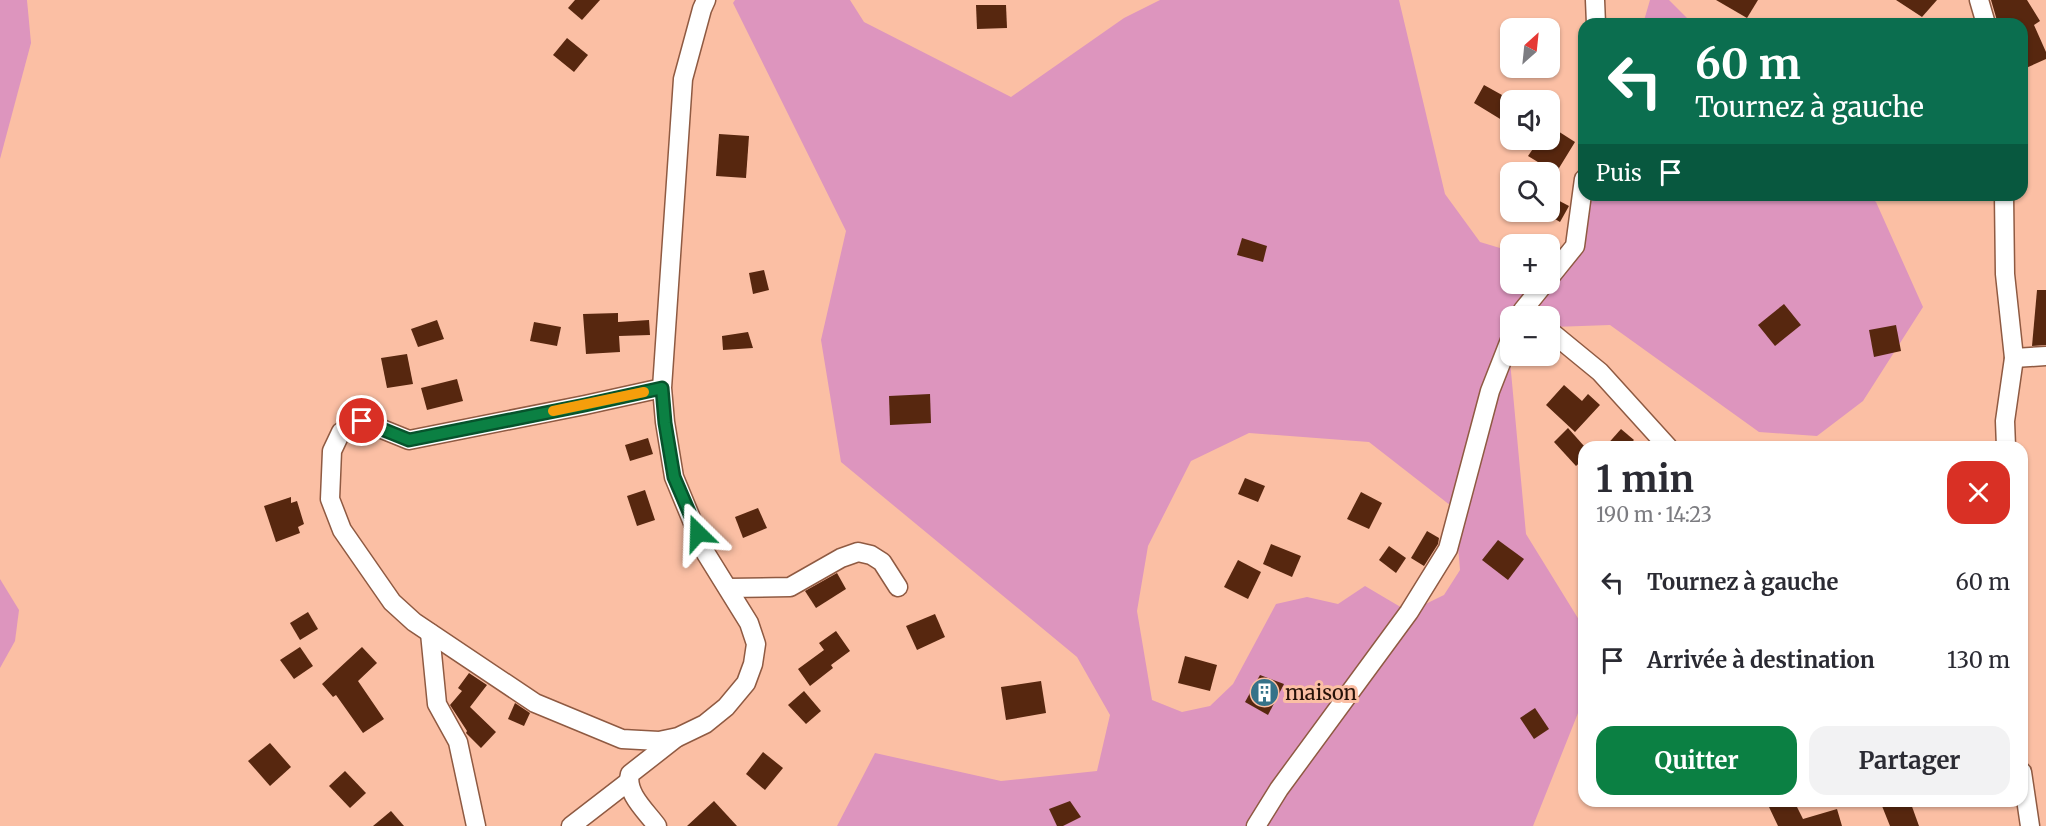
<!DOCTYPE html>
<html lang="fr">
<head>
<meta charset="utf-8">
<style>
  :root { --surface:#fff; --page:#f2f2f3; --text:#2b2b33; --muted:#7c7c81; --accent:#0b8043 }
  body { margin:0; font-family:Merriweather,serif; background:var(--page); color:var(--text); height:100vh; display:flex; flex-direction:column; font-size:22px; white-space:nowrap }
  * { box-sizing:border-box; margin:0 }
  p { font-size:20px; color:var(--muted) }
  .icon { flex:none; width:33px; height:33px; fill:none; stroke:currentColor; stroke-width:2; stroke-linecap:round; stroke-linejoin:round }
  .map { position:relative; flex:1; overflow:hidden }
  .panel { position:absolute; left:1578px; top:441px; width:450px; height:366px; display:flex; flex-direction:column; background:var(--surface); border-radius:18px; box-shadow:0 2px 4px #0004 }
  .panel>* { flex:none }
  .banner { position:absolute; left:1578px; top:18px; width:450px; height:183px; border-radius:18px; box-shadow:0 2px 4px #0004; background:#0b6e4f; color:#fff; overflow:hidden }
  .needle { width:39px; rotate:27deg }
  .buttons { position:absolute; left:1500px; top:18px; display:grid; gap:12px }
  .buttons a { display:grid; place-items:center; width:60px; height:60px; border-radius:12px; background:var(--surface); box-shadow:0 2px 4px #0004; font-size:30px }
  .pin { position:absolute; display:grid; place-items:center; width:51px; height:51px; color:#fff; margin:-26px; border:3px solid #fff; border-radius:50%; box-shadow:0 2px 6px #0007 }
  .me { position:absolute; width:66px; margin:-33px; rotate:338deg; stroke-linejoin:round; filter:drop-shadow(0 0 4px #0008) }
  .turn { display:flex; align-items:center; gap:21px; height:126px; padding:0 18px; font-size:27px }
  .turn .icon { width:78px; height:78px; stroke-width:2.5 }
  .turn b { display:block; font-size:42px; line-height:51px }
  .then { display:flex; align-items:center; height:57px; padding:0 18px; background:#0003; gap:12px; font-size:22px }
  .round { display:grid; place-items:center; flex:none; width:63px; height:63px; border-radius:18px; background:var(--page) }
  .overview { display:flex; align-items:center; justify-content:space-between; height:102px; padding:0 18px }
  h1 { font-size:36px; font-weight:700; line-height:45px }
  .cta { display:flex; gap:12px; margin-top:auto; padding:12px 18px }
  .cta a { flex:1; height:69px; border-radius:18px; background:var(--accent); color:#fff; font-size:24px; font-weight:700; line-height:69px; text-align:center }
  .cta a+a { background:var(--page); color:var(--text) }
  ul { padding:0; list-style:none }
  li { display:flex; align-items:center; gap:18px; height:78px; padding:0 18px }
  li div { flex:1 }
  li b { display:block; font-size:22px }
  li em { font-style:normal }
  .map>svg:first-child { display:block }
</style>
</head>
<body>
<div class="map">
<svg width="2046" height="826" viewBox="0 0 2046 826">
  <rect width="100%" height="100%" fill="#fbbfa4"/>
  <g fill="#dd95be" fill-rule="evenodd">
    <path d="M0 0H27L31 43 0 159Z"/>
    <path d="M735 0H850L864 22 1011 97 1124 18 1160 0H1399L1445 194 1480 242 1510 251V284H1550V254L1575 246 1591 195H1869L1876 202 1923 307 1863 401 1817 436 1759 432 1610 325 1553 327 1550 329V316H1510V356H1517L1510 361 1526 534 1584 628V698L1533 826H837L875 753 1001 781 1097 771 1110 715 1077 657 841 462 821 340 846 231 733 3ZM1249 433 1369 442 1455 509 1460 570 1444 595 1409 612 1365 586 1338 604 1307 597 1276 604 1233 684 1210 706 1182 712 1152 700 1137 611 1148 546 1191 461Z"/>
    <path d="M1650 0H1669L1693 24H1643Z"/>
    <path d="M0 579 19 610 15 641 0 668Z"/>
  </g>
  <g fill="#57270f">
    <path d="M575 0H600L582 20 568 8Z"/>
    <path d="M1716 0H1758L1747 18Z"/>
    <path d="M1896 0H1937L1922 17Z"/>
    <path d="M1991 0H2027L2040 21 2034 25 2046 52V59L2026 68 2022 57V24H1998Z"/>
    <path d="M976 5H1006L1007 28 977 29Z"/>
    <path d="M567 38 588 55 574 72 553 55Z"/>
    <path d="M1484 85 1511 100H1508L1510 102V125L1474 103Z"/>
    <path d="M1550 126 1575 142 1556 173 1528 156 1539 140H1550Z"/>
    <path d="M719 134 749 136 746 178 716 176Z"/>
    <path d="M1550 196 1569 206 1560 222 1550 216Z"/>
    <path d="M1242 238 1267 246 1263 262 1237 255Z"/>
    <path d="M764 270 769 290 753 294 749 273Z"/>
    <path d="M2037 290H2046V345L2032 346Z"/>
    <path d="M1784 304 1801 325 1775 346 1758 325Z"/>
    <path d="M618 313V322L649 320 650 335 619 336 620 352 586 354 583 314Z"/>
    <path d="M437 320 444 339 418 347 411 329Z"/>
    <path d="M534 322 561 327 557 346 530 341Z"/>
    <path d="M1896 325 1901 351 1874 357 1869 330Z"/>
    <path d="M748 332 753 348 723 350 722 336Z"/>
    <path d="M407 354 413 384 387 388 381 358Z"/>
    <path d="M457 379 463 401 427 410 421 388Z"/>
    <path d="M1564 385 1582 401 1588 394 1600 405 1575 432 1546 405Z"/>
    <path d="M930 394 931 423 890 425 889 396Z"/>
    <path d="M1568 428 1584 446V459L1576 466 1554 442Z"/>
    <path d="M1621 429 1634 440 1627 447H1605Z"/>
    <path d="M648 438 653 454 630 461 625 445Z"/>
    <path d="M1245 478 1265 486 1258 502 1238 494Z"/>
    <path d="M645 490 655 520 637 526 627 496Z"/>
    <path d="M1361 492 1382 503 1369 529 1347 519Z"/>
    <path d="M291 497V503L297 501 304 524 298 527 300 533 276 542 264 506Z"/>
    <path d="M758 508 767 528 743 538 735 517Z"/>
    <path d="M1427 531 1439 538 1438 544 1424 566 1411 558Z"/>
    <path d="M1498 540 1524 559 1508 580 1482 560Z"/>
    <path d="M1271 544 1301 556 1292 577 1263 564Z"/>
    <path d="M1389 546 1406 558 1396 573 1379 560Z"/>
    <path d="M1238 560 1261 572 1248 599 1224 587Z"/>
    <path d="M837 573 846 589 816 608 805 591Z"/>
    <path d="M308 612 318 629 300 640 290 623Z"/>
    <path d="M935 614 945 637 917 650 906 626Z"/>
    <path d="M836 631 850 651 831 665 833 668 810 686 798 669 824 650 819 643Z"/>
    <path d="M300 647 313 666 294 679 280 660Z"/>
    <path d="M362 647 377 663 358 681 384 719 363 733 336 695 333 697 322 684Z"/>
    <path d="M1185 656 1217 665 1210 691 1178 683Z"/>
    <path d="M469 673 487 685 470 707 496 732 481 748 466 733 467 731 450 705 462 691 458 688Z"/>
    <path d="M1260 675 1284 684 1268 715 1245 702Z"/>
    <path d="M1041 681 1046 713 1006 720 1001 687Z"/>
    <path d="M804 691 821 711 806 724 788 705Z"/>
    <path d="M515 703 530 713 524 726 508 719Z"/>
    <path d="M1535 708 1549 729 1534 739 1520 718Z"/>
    <path d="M270 743 291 767 270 786 248 761Z"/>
    <path d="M763 752 783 768 765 790 746 774Z"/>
    <path d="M345 771 366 793 350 808 329 786Z"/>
    <path d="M714 801 737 826H687Z"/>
    <path d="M1070 801 1081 817 1063 826H1057L1049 809Z"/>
    <path d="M1781 801H1794L1803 819 1837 809 1842 826H1778L1769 807Z"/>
    <path d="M1895 801H1910L1919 826H1890L1882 806Z"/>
    <path d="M391 811 404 826H373Z"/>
  </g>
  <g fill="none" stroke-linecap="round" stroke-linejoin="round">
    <defs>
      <g id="minor">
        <path d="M1595 0 1596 24"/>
        <path d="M1979 0 1986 24"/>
        <path d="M2004 195 2005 274 2014 358 2005 421 2006 447"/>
        <path d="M1550 277 1575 246 1584 179"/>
        <path d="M1520 316 1523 310 1544 284"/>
        <path d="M1550 331 1600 372 1668 447"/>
        <path d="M2014 358 2046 356"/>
        <path d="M662 388 585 405 409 440 362 421 341 432 332 451 330 499 342 530 392 602 414 622 535 703 622 739 659 741 678 737 705 724 726 707 746 683 753 664 756 644 749 623 705 552 674 477 665 422 662 388 683 79 702 9 706 0"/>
        <path d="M728 588 790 587 841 558 858 552 871 555 882 562 898 587"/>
        <path d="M430 633 437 704 458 742 476 826"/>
        <path d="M2022 772 2030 826"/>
        <path d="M571 826 628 782"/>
        <path d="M657 826C647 812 625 793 630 774L676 738"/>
        <path d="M1256 826 1279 789 1409 612 1448 549 1490 391 1510 340"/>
      </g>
    </defs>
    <use href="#minor" stroke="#8f5a42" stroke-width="21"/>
    <use href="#minor" stroke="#fff" stroke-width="18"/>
  </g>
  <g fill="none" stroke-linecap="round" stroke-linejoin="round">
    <defs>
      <path id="route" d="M362 421 409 440 585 405 662 388 665 423 674 477 698 533"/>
    </defs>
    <use href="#route" stroke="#07532c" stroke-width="15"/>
    <use href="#route" stroke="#0b8043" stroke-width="10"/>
    <path stroke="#f59e0b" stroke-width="10" d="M553 411 644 392"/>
  </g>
  <defs>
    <symbol id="building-disc" viewBox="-11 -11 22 22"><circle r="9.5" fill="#357289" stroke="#fbbfa4"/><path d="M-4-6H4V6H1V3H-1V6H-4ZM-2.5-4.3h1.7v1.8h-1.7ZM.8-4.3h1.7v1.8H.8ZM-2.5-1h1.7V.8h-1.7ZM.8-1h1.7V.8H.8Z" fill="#fff"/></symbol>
  </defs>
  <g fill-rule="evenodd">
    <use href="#building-disc" x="1248" y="676" width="33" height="33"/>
  </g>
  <g text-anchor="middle" stroke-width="6" stroke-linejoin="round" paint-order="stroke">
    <g font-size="20" fill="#271208" stroke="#fbbfa4" text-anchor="start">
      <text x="1285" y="700">maison</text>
    </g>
  </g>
</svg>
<div class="buttons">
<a><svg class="needle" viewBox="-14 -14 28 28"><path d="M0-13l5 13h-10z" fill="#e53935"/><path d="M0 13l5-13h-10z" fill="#7c7c81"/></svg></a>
<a><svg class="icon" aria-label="sound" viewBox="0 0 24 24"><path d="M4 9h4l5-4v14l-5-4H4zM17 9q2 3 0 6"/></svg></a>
<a><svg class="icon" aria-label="search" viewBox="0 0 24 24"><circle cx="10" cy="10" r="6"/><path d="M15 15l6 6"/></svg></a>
<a>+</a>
<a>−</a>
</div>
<div class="pin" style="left:362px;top:421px;background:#d93025"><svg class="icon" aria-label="arrive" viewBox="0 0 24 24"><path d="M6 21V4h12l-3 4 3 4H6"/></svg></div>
<svg class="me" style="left:698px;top:533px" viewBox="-20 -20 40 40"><path d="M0-17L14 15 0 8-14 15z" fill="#0b8043" stroke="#fff" stroke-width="4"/></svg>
<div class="banner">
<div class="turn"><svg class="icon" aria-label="left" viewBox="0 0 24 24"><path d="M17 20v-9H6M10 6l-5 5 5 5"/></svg><div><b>60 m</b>Tournez à gauche</div></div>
<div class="then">Puis<svg class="icon" aria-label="arrive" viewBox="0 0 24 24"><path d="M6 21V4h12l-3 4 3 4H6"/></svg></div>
</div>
<section class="panel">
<div class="overview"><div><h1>1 min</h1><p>190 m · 14:23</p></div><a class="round" style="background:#d93025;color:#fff"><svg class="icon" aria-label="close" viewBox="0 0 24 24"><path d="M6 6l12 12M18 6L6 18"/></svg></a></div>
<ul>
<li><svg class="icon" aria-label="left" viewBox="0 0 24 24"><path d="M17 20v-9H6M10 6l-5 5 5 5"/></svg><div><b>Tournez à gauche</b></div><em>60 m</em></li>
<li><svg class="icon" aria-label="arrive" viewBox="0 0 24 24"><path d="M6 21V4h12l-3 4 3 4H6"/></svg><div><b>Arrivée à destination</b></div><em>130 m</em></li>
</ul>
<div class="cta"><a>Quitter</a><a>Partager</a></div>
</section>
</div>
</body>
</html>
